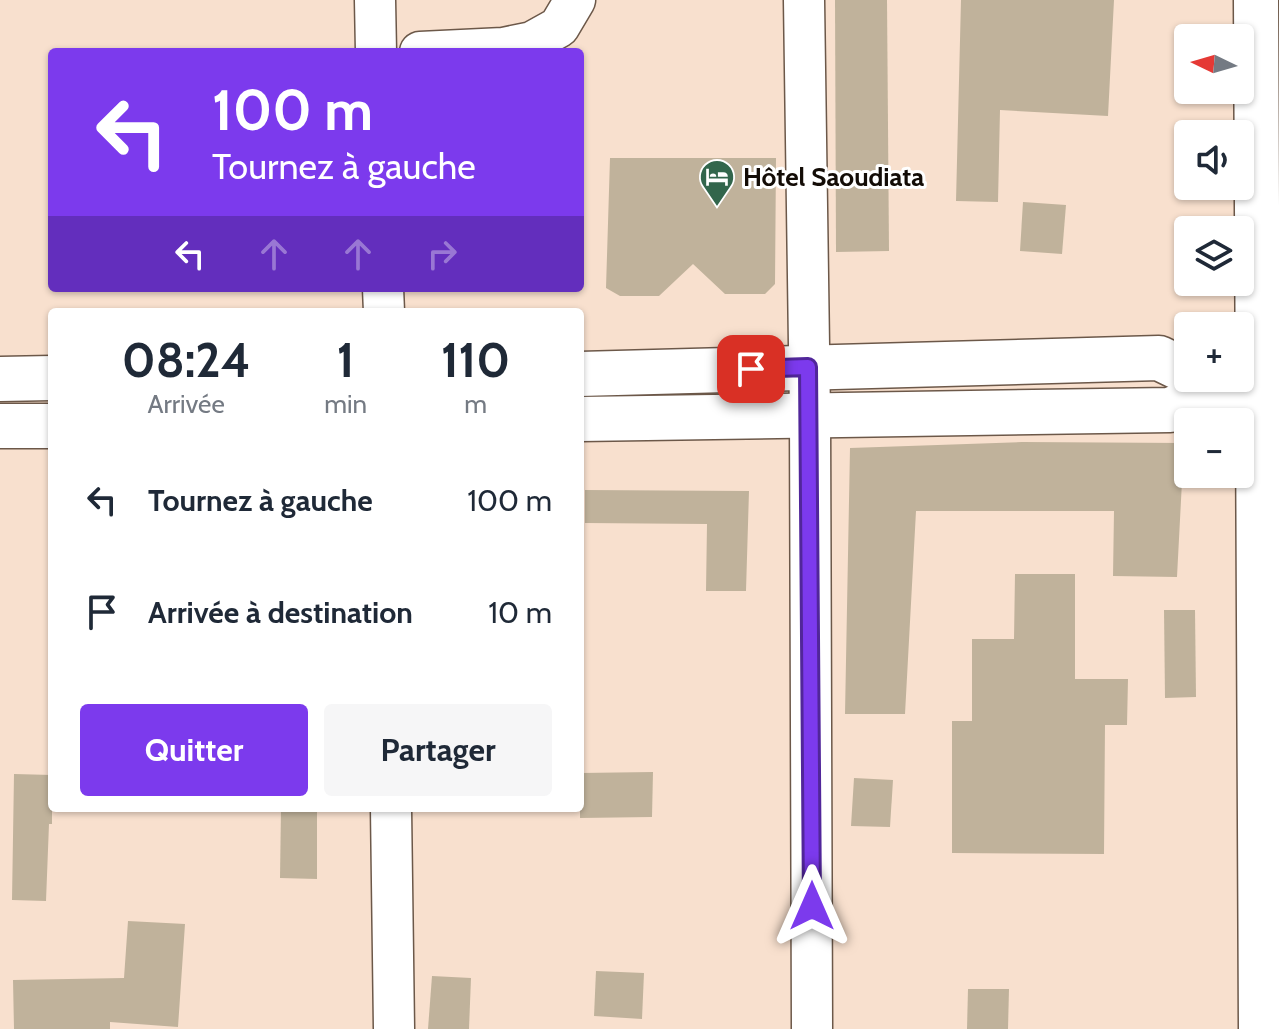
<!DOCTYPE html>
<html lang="fr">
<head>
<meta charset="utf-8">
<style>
  :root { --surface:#fff; --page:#f6f6f7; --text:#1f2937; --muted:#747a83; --accent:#7c3aed }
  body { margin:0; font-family:Cabin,sans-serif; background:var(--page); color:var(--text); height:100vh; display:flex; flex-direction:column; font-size:30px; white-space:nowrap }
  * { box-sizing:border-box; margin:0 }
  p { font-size:26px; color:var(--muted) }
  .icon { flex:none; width:44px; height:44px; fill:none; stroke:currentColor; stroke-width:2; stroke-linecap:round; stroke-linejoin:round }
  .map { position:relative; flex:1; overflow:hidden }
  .details { position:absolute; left:48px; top:308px; width:536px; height:504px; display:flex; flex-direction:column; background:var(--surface); border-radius:8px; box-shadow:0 2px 6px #0004 }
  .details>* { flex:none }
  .guide { position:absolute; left:48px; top:48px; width:536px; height:244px; border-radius:8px; box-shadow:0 2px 6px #0004; background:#7c3aed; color:#fff; overflow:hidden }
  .needle { width:52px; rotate:275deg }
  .fabs { position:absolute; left:1174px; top:24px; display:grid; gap:16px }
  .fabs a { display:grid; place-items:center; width:80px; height:80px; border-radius:8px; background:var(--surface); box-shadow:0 2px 6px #0004; font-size:40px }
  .pin { position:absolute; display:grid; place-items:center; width:68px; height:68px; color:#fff; margin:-34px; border-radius:16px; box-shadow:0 4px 12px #0006 }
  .me { position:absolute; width:88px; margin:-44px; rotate:0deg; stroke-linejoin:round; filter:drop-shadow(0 0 6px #0008) }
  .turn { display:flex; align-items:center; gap:28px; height:168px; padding:0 32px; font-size:36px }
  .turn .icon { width:104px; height:104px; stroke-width:2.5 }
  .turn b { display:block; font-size:56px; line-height:68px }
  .lanes { display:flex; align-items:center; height:76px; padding:0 32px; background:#0003; justify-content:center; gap:40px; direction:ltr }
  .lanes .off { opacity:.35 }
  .eta { display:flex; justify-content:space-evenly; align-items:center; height:136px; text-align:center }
  .eta b { font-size:48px; font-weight:700; line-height:56px }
  .primary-button { display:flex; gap:16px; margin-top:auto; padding:16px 32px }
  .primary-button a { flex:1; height:92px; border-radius:8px; background:var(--accent); color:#fff; font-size:32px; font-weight:700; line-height:92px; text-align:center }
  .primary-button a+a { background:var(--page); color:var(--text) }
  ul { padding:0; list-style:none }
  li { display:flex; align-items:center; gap:24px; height:112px; padding:0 32px }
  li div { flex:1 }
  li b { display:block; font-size:30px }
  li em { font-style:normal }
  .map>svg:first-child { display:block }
</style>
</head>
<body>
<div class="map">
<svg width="1279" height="1029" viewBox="0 0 1279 1029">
  <rect width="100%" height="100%" fill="#f8e0ce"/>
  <g fill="#c0b29b">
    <path d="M835 0H887L889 251 836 252Z"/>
    <path d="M961 0H1114L1108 116 1000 110 998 202 956 201Z"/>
    <path d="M610 158H776L775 284 765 294H725L693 264 659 296H620L606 288Z"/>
    <path d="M1023 202 1066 205 1062 254 1020 251Z"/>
    <path d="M1022 442 1184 443 1177 577 1113 576 1114 511H916L905 714H845L850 448Z"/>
    <path d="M585 490 749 491 746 591H706L707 524 585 523Z"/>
    <path d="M1015 574H1075V679H1128L1127 725H1105L1104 854 952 853V721H972V639H1014Z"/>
    <path d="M1164 610H1195L1196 697 1165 698Z"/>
    <path d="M653 772 652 817 580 818V773Z"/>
    <path d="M14 774 52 775V824H49L46 901 12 900Z"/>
    <path d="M854 778 893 780 890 827 851 826Z"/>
    <path d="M281 808H317V879L280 878Z"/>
    <path d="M128 921 185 924 178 1027 110 1022V1029H14L13 980 124 978Z"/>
    <path d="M596 971 644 973 642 1019 594 1016Z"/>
    <path d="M432 976 471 978 469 1029H428Z"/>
    <path d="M968 989H1009L1008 1029H967Z"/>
  </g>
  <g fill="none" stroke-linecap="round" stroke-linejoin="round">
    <defs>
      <g id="minor">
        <path d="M375 0 376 52"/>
        <path d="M804 0 810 415 812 1029"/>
        <path d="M420 52 503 48 532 42 559 27 575 0"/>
        <path d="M383 288 384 312"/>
        <path d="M391 808 394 1029"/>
      </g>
      <g id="tertiary">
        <path d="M580 374 1159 358 1188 372"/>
        <path d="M0 379 52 378"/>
        <path d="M580 419 1170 410 1219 388 1279 385"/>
        <path d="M0 426H52"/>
      </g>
      <path id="trunk" d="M1256 0 1261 1029"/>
    </defs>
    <use href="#minor" stroke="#6c5849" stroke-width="43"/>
    <use href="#tertiary" stroke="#6c5849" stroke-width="47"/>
    <use href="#trunk" stroke="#6c5849" stroke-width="47"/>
    <use href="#minor" stroke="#fff" stroke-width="40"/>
    <use href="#tertiary" stroke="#fff" stroke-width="44"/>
    <use href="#trunk" stroke="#fff" stroke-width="44"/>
  </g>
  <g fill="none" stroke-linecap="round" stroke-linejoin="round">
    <defs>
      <path id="route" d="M751 369 808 367 812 906"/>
    </defs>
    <use href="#route" stroke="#51269a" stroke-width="20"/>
    <use href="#route" stroke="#7c3aed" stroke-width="14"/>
  </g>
  <defs>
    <symbol id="hotel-pin" viewBox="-11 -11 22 30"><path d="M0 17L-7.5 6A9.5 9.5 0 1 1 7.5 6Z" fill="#32664c" stroke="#fff"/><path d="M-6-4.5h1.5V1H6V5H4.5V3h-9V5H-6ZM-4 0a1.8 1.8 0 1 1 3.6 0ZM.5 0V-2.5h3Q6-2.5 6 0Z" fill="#fff"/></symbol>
  </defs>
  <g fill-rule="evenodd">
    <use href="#hotel-pin" x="697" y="157" width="40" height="54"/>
  </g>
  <g text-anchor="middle" stroke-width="6" stroke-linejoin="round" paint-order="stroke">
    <g font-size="26" font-weight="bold" fill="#130c06" stroke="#fff" text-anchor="start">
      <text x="743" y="186">Hôtel Saoudiata</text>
    </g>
  </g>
</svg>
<div class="fabs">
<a><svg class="needle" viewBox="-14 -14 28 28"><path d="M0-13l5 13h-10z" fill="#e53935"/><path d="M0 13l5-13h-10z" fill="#747a83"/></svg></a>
<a><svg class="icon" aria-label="sound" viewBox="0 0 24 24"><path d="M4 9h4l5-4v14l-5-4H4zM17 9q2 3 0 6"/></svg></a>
<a><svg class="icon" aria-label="layers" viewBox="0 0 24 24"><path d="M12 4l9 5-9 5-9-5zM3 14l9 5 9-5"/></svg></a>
<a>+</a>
<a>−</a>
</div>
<div class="pin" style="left:751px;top:369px;background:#d93025"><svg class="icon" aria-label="arrive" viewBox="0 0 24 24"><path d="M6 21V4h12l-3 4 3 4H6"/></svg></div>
<svg class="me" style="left:812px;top:906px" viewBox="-20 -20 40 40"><path d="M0-17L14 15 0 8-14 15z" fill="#7c3aed" stroke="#fff" stroke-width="4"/></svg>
<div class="guide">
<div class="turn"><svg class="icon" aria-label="left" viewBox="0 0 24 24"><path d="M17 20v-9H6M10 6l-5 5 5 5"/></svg><div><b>100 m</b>Tournez à gauche</div></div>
<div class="lanes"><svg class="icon" aria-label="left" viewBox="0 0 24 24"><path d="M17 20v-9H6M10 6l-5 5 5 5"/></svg><svg class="icon off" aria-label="ahead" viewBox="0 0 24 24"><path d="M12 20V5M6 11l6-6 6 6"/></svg><svg class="icon off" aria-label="ahead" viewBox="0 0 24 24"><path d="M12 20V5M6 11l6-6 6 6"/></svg><svg class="icon off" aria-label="right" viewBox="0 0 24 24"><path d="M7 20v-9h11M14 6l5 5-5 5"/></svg></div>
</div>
<section class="details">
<div class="eta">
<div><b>08:24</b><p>Arrivée</p></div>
<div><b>1</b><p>min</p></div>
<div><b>110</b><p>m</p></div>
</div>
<ul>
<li><svg class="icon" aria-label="left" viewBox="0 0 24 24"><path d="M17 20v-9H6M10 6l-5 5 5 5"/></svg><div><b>Tournez à gauche</b></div><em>100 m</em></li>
<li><svg class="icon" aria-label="arrive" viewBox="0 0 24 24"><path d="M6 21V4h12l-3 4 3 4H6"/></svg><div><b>Arrivée à destination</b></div><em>10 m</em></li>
</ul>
<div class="primary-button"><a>Quitter</a><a>Partager</a></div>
</section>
</div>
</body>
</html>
